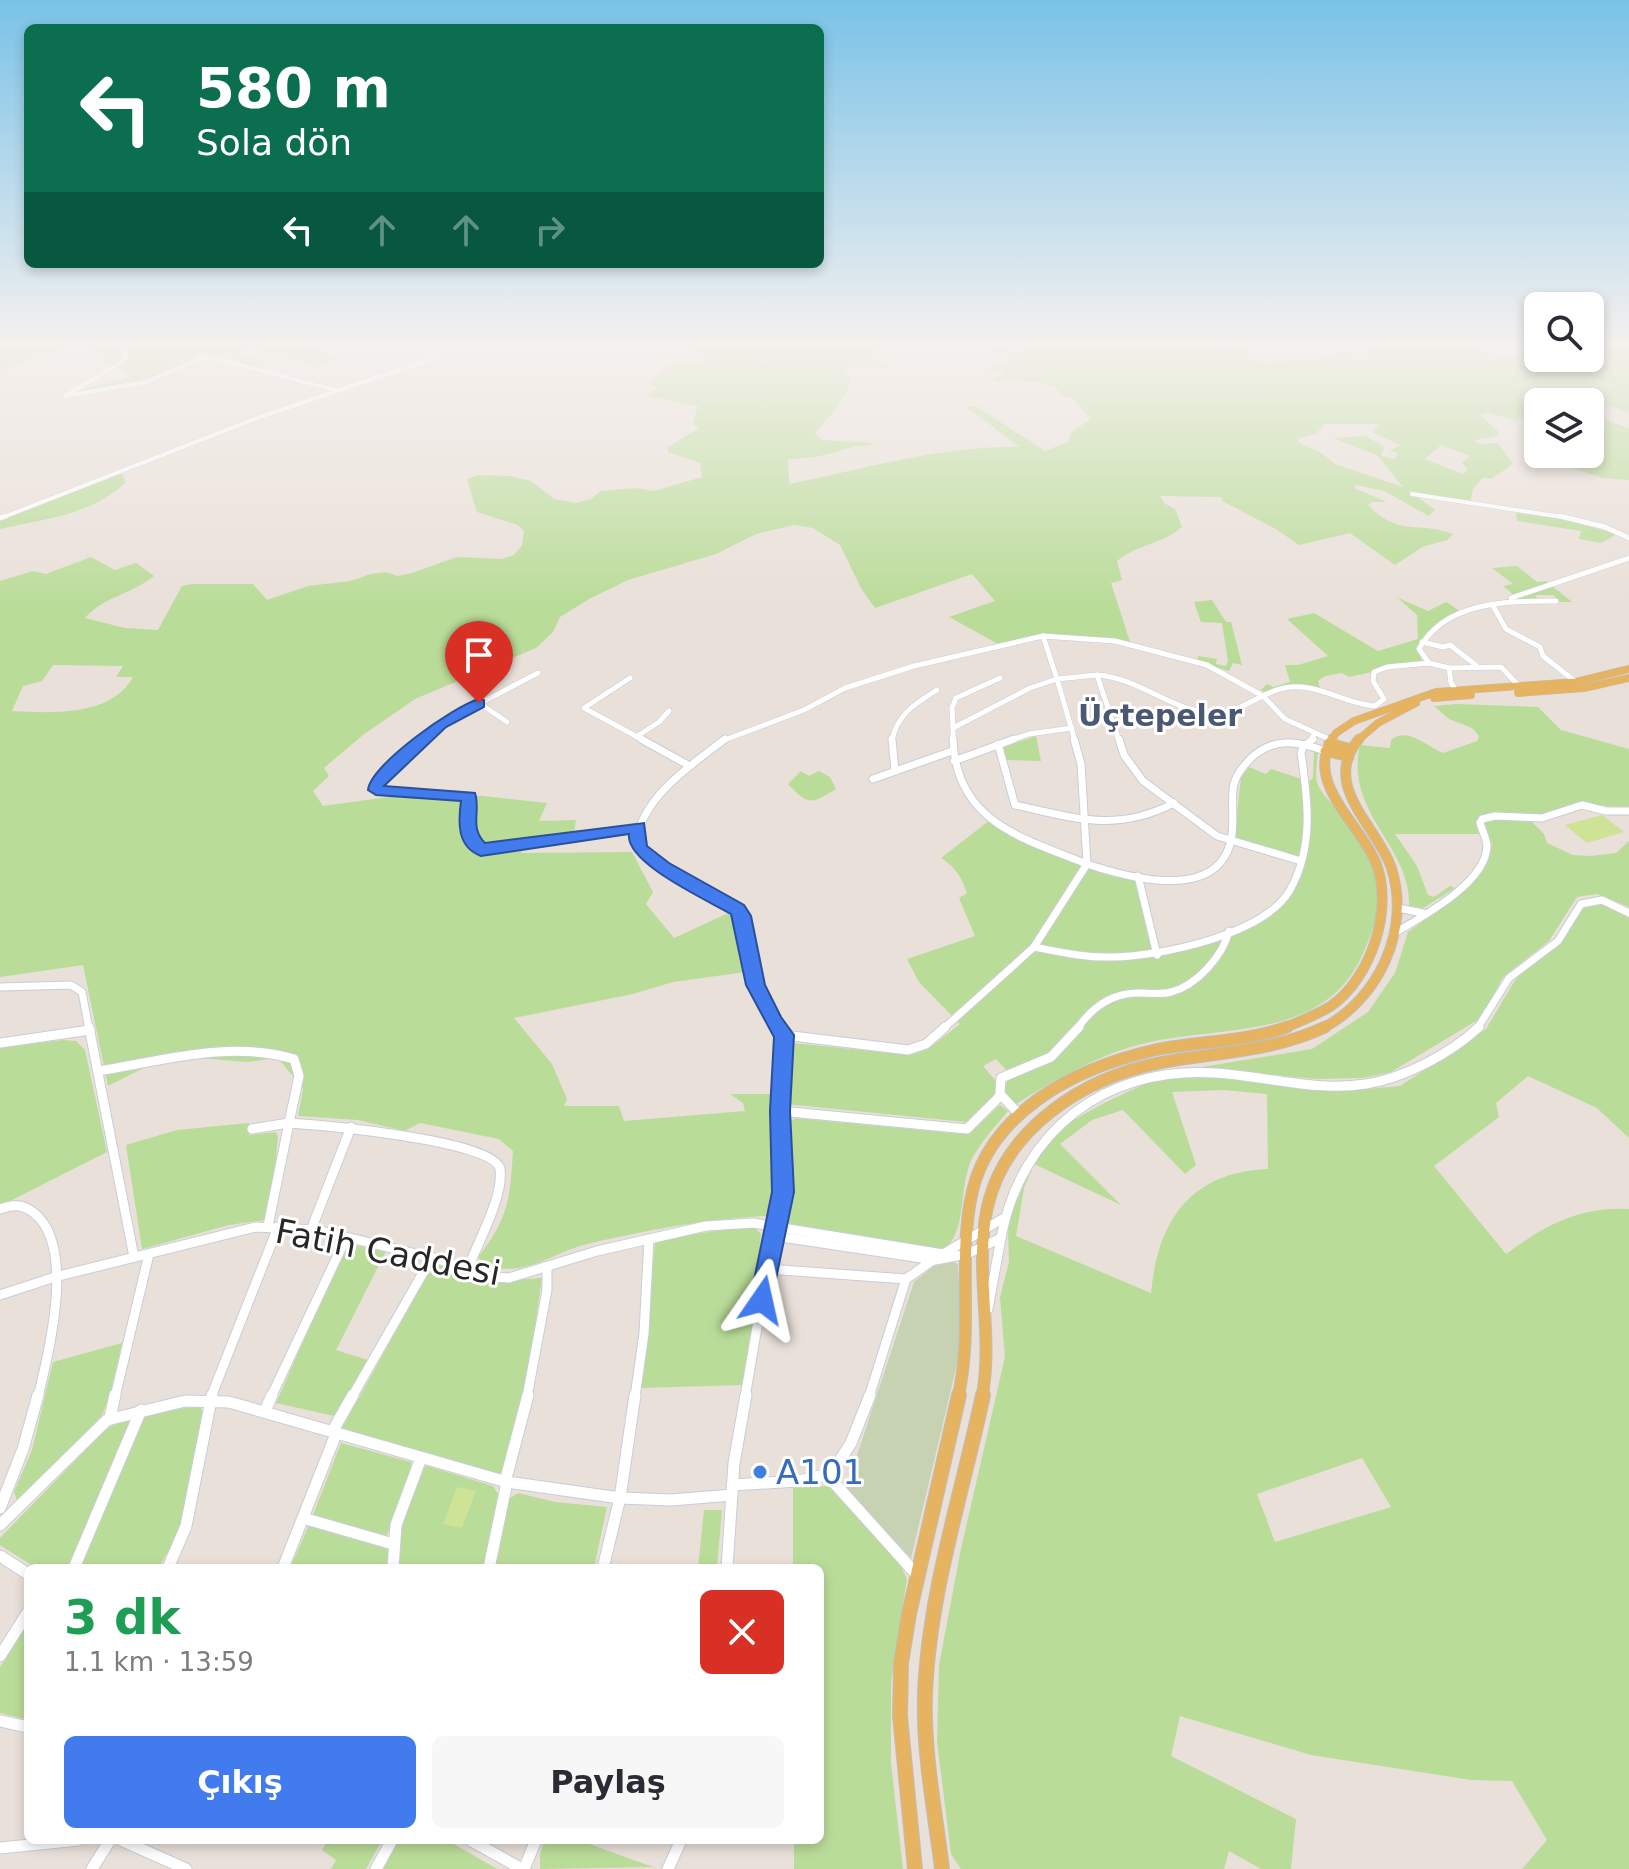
<!DOCTYPE html>
<html lang="tr">
<head>
<meta charset="utf-8">
<style>
  :root { --surface:#fff; --page:#f7f7f7; --text:#2b2b33; --muted:#7c7c81; --accent:#427bed }
  body { margin:0; font-family:"DejaVu Sans",sans-serif; background:var(--page); color:var(--text); height:100vh; display:flex; flex-direction:column; font-size:30px; white-space:nowrap }
  * { box-sizing:border-box; margin:0 }
  p { font-size:26px; color:var(--muted) }
  .icon { flex:none; width:44px; height:44px; fill:none; stroke:currentColor; stroke-width:2; stroke-linecap:round; stroke-linejoin:round }
  .map { position:relative; flex:1; overflow:hidden }
  .side { position:absolute; left:24px; top:1564px; width:800px; height:280px; display:flex; flex-direction:column; background:var(--surface); border-radius:12px; box-shadow:0 4px 12px #0003 }
  .side>* { flex:none }
  .banner { position:absolute; left:24px; top:24px; width:800px; height:244px; border-radius:12px; box-shadow:0 4px 12px #0003; background:#0b6e4f; color:#fff; overflow:hidden }
  .buttons { position:absolute; left:1524px; top:292px; display:grid; gap:16px }
  .buttons a { display:grid; place-items:center; width:80px; height:80px; border-radius:12px; background:var(--surface); box-shadow:0 4px 12px #0003; font-size:40px }
  .pin { position:absolute; display:grid; place-items:center; width:68px; height:68px; color:#fff; margin:-82px -34px; border-radius:50% 50% 50% 0; rotate:-45deg; box-shadow:0 0 8px #0007 }
  .pin .icon { rotate:45deg }
  .me { position:absolute; width:88px; margin:-44px; rotate:11deg; stroke-linejoin:round; filter:drop-shadow(0 0 6px #0008) }
  .turn { display:flex; align-items:center; gap:28px; height:168px; padding:0 40px; font-size:36px }
  .turn .icon { width:104px; height:104px; stroke-width:2.5 }
  .turn b { display:block; font-size:56px; line-height:68px }
  .lanes { display:flex; align-items:center; height:76px; padding:0 40px; background:#0003; justify-content:center; gap:40px; direction:ltr }
  .lanes .off { opacity:.35 }
  .round { display:grid; place-items:center; flex:none; width:84px; height:84px; border-radius:12px; background:var(--page) }
  .headline { display:flex; align-items:center; justify-content:space-between; height:136px; padding:0 40px }
  h1 { font-size:48px; font-weight:700; line-height:60px; color:#1e9e55 }
  .action { display:flex; gap:16px; margin-top:auto; padding:16px 40px }
  .action a { flex:1; height:92px; border-radius:12px; background:var(--accent); color:#fff; font-size:32px; font-weight:700; line-height:92px; text-align:center }
  .action a+a { background:var(--page); color:var(--text) }
  .map>svg:first-child { display:block }
</style>
</head>
<body>
<div class="map">
<svg width="1629" height="1869" viewBox="0 0 1629 1869">
  <rect width="100%" height="100%" fill="#e9e0d9"/>
  <g fill="#badc99" fill-rule="evenodd">
    <path d="M0 342H110L123 344 120 348 123 355 110 367C103 362 93 352 85 348 72 343 14 367 0 371Z"/>
    <path d="M179 342H294L342 359 316 367 250 347 237 352 266 362 252 367 224 358 200 355 156 378 77 395 71 392 130 377 117 367 128 359V345L156 349Z"/>
    <path d="M688 342H880L876 348 878 355 891 368 859 365 845 368 844 376 852 378C845 401 831 415 815 433L822 440 874 443C865 448 857 444 848 448 828 455 810 459 788 459L789 484C864 469 942 445 1020 447L966 407 976 406 1045 451 1068 442 1071 432 1091 419 1073 399 1061 395 1055 387C1031 381 1018 379 995 381L992 378 1007 374 989 369 1009 359 991 352 1002 348 1020 353 1033 342H1188L1218 349 1244 346 1261 361 1310 360 1342 352 1362 354 1374 349 1375 342H1478V349L1504 357 1538 356 1545 362 1566 364 1590 358V342H1629V413L1611 406 1598 407 1568 397 1538 402V420L1521 417 1516 420 1489 413 1480 415 1498 431V436L1474 440 1479 444 1498 443 1513 464 1491 479 1483 477 1473 489 1470 503 1409 491 1435 510 1429 516 1384 491 1356 485 1354 488 1387 502H1372L1368 505C1399 537 1418 521 1453 534L1447 540 1422 547 1395 565 1350 533 1299 545 1276 529 1222 501 1221 497 1160 496 1164 503 1175 509 1182 527C1159 546 1141 542 1117 561L1122 580 1111 583 1131 645 1055 636 1000 645 949 617 995 601 972 574 875 608 861 588 840 545 813 528 794 525 756 534 716 554 628 580 589 599 560 617 553 632 536 648 415 699 363 735 324 768 329 776 313 791 323 806 410 794 484 796 547 803 539 821 576 820 574 833 536 836 521 853 632 852 653 892 646 904 674 938 737 909 753 971 673 982 633 994 514 1018 552 1064 567 1099 564 1106H619L624 1121 745 1111 743 1103 730 1094H774L778 1195 772 1212 766 1216C707 1219 649 1230 591 1243 546 1254 530 1278 480 1265L479 1256C509 1218 510 1197 513 1151L499 1139 420 1123 405 1131 358 1120 298 1116 303 1089 278 1058 247 1062 177 1056 179 1050 108 1086 83 965 0 977V581L33 571 46 574 91 557 115 570 136 563 154 576C132 594 103 597 85 618L125 628 158 630 182 586 192 584H253L267 600 308 586 350 581 371 574 386 572 397 576 412 573 457 557 502 559 514 555 522 546 524 531 518 525 477 512 467 479 478 475 509 476 531 481 554 499 576 503 591 499 601 491 635 488 654 491 702 477 700 463 668 452V447L698 429 693 422 698 406 646 396 658 387 649 384 668 366 705 360 689 350ZM1324 424H1379L1372 432 1400 445 1389 451 1398 453 1395 459 1381 456 1384 447 1366 436 1333 438 1377 455 1403 487 1335 464 1320 452 1298 442 1299 438 1316 434ZM1441 445 1470 456 1462 463 1468 470 1462 474 1425 459ZM53 665 123 666 116 677H133C111 717 52 713 12 711L23 686 42 681Z"/>
    <path d="M1590 414 1629 428V480L1603 478 1547 460 1559 461V454H1590Z"/>
    <path d="M121 473 126 482C92 515 44 519 0 529V520Z"/>
    <path d="M1516 512 1566 520 1617 534 1601 543 1579 539 1581 531 1517 521Z"/>
    <path d="M1517 566 1537 582 1546 581 1572 602H1560L1553 595H1535L1538 599 1520 600 1503 586 1513 584 1492 568Z"/>
    <path d="M1398 598 1428 611 1446 602 1460 611 1433 628 1418 646 1422 661 1349 677 1342 673 1325 676 1318 681 1320 688 1284 685 1265 693 1261 690 1267 684 1273 687 1290 682 1285 665H1298L1328 656 1287 619 1314 613 1378 651 1418 639 1417 615Z"/>
    <path d="M1212 600 1226 622H1231L1242 665 1233 663 1229 671 1197 662 1198 656 1217 659 1216 664 1226 666 1228 661 1222 623 1201 622 1194 602Z"/>
    <path d="M1456 704 1538 707 1561 730 1629 749V809L1583 803 1540 816 1494 813 1478 818 1476 822 1479 834H1395L1417 866 1428 895 1434 897 1450 886 1455 888 1420 910 1409 906C1412 847 1344 813 1360 745L1390 748 1391 740C1408 726 1427 747 1443 753L1477 741 1479 736 1472 728 1449 719 1434 706Z"/>
    <path d="M1036 736 1041 761 1007 760 1003 747Z"/>
    <path d="M1308 749 1318 752C1317 761 1315 773 1317 782 1319 791 1329 800 1335 807 1355 832 1380 864 1379 899 1378 917 1371 935 1364 951 1328 1041 1223 1025 1146 1043 1103 1052 1055 1080 1016 1104L1003 1089 1011 1075 996 1059 983 1066 995 1080V1095L966 1122 785 1104 793 1043 910 1055 928 1049 960 1024 919 982 907 959 975 936 959 898 967 893C961 876 956 868 941 858L990 820 1087 864 1138 876 1157 954 1229 931 1279 905 1301 861 1234 841 1241 778 1249 767 1266 774 1271 769 1305 780 1306 784 1313 778 1314 752Z"/>
    <path d="M801 771 809 776 819 771 830 777 836 789C811 804 809 806 788 784Z"/>
    <path d="M1491 818 1530 820 1544 834 1547 843 1573 855 1590 856 1616 853 1629 841V907L1597 894 1577 897 1549 941 1503 977 1481 1018 1391 1072 1363 1078 1317 1079 1196 1068 1312 1049 1368 1012 1395 973 1408 932 1457 897 1478 875 1492 845 1484 822Z"/>
    <path d="M1600 902 1620 910 1629 918V1138L1597 1108 1528 1076 1496 1103 1499 1117 1434 1166 1506 1254C1546 1225 1578 1207 1629 1209V1869H1522L1547 1840 1512 1781 1471 1780 1311 1755 1180 1716 1171 1756 1296 1819 1291 1869H1261L1229 1851 1224 1869H961L951 1854 937 1742 939 1665 961 1549 1005 1357 1000 1297 1009 1262 1008 1231 1011 1207 1036 1154 1068 1123 1106 1102 1147 1083 1180 1077 1216 1076 1340 1091 1400 1086 1486 1029 1517 977 1562 942 1584 905ZM1224 1090 1267 1094 1268 1169C1191 1172 1158 1220 1151 1293L1016 1236 1024 1188 1034 1164 1121 1205 1060 1144 1092 1120 1123 1110 1185 1174 1196 1165 1172 1092ZM1362 1458 1391 1507 1275 1542 1257 1494Z"/>
    <path d="M63 1040 76 1041 85 1050 107 1152 0 1206V1048Z"/>
    <path d="M1000 1105 1008 1111C995 1127 980 1142 971 1161 959 1188 967 1229 945 1249L796 1230 788 1225 789 1122 795 1118 962 1134 972 1131Z"/>
    <path d="M249 1123V1135L276 1132 278 1137 274 1178 265 1220 229 1225 142 1249 126 1145 177 1130Z"/>
    <path d="M753 1226 761 1234 754 1323 743 1385 640 1388 655 1243 672 1237Z"/>
    <path d="M352 1245 386 1251 336 1350 368 1360 334 1416 276 1403 343 1251Z"/>
    <path d="M441 1264 498 1281 542 1278 528 1375 501 1475 342 1428 433 1265Z"/>
    <path d="M122 1343 111 1393 102 1415 31 1491 17 1500 14 1492 32 1450 53 1362Z"/>
    <path d="M196 1406 201 1408 203 1413 181 1523 176 1539 158 1568H79L144 1415Z"/>
    <path d="M132 1418 69 1568H36L0 1545V1538L100 1435 109 1427Z"/>
    <path d="M341 1443 411 1462C413 1484 398 1517 386 1536L313 1515Z"/>
    <path d="M427 1466 493 1486 498 1494 484 1568H399C396 1533 409 1503 420 1470Z"/>
    <path d="M828 1486 898 1560 907 1579 891 1682V1763L903 1869H794V1840H820V1568H793V1488Z"/>
    <path d="M518 1493 555 1502 607 1507 594 1568H494L509 1499Z"/>
    <path d="M704 1510H722L717 1568H698Z"/>
    <path d="M309 1525 388 1547V1568H290Z"/>
    <path d="M28 1624V1720L0 1713V1667Z"/>
    <path d="M328 1840H382L366 1869H331L336 1860 322 1850Z"/>
    <path d="M399 1840H447L497 1869H383Z"/>
    <path d="M545 1840H578L653 1867 540 1869V1854Z"/>
  </g>
  <path fill="#c6d2b2" d="M953 1262 958 1264 962 1343 911 1558 846 1489 914 1282 934 1266Z"/>
  <g fill="#cee395">
    <path d="M1602 815 1624 832 1587 843 1565 825Z"/>
    <path d="M457 1487 476 1491 462 1528 443 1524Z"/>
  </g>
  <g fill="none" stroke-linecap="round" stroke-linejoin="round">
    <path stroke="#72d8e5" stroke-width="2" d="M0 346 12 342"/>
    <defs>
      <g id="minor-far4">
        <path d="M127 342 124 347 126 356 122 362 65 396 146 382 206 356 335 390"/>
        <path d="M1412 494 1569 518"/>
        <path d="M1 518 257 418 429 360 461 342"/>
      </g>
      <g id="minor-far3">
        <path d="M1560 516 1605 527 1629 538"/>
        <path d="M0 518 6 516"/>
        <path d="M1511 598 1629 558"/>
        <path d="M1492 604 1506 629 1540 647 1543 656 1576 682"/>
        <path d="M1043 636 1115 641 1207 665 1263 696 1285 719 1331 740"/>
        <path d="M1422 642 1443 647 1450 645 1477 666"/>
        <path d="M1429 663 1449 668 1451 683 1456 690"/>
        <path d="M1449 668 1501 667 1519 686"/>
        <path d="M1097 675C1138 678 1168 708 1208 713 1238 717 1261 690 1290 687 1319 684 1346 704 1375 706L1384 699 1373 681 1374 672 1387 667 1429 663 1419 649C1445 601 1507 601 1556 601"/>
        <path d="M630 678 584 708 645 741"/>
        <path d="M1000 678 956 698 952 708 953 728 1030 688 1057 679 1075 741"/>
        <path d="M479 703 507 722"/>
        <path d="M953 728V741"/>
        <path d="M636 737 659 722 669 711"/>
        <path d="M421 741 471 708 538 673"/>
        <path d="M722 741 804 710 845 688 914 666 1043 636 1057 679 1097 675 1119 741"/>
        <path d="M892 741C896 715 916 703 937 690"/>
        <path d="M1008 741 1029 734 1072 728"/>
        <path d="M1310 741 1315 733"/>
      </g>
      <g id="minor-far2">
        <path d="M424 739 377 783 376 790 470 796 468 832 481 850 638 827"/>
        <path d="M641 739 688 765"/>
        <path d="M725 739C690 766 643 796 636 842L663 867 737 909 744 925 756 985 779 1029"/>
        <path d="M892 739 895 771"/>
        <path d="M1074 739 1081 764 1087 864C1123 876 1201 898 1225 856 1237 836 1231 811 1233 789 1235 775 1242 768 1251 758 1274 737 1297 741 1325 751"/>
        <path d="M1119 739 1124 755 1143 781 1217 836 1301 861"/>
        <path d="M998 744 1015 805C1075 818 1116 833 1174 803"/>
        <path d="M954 761 1014 739"/>
        <path d="M873 779 952 751"/>
        <path d="M1138 876 1157 955"/>
        <path d="M1398 908 1423 913"/>
        <path d="M1393 934C1421 917 1485 884 1487 847 1487 839 1482 830 1480 823L1482 819 1495 816 1542 818 1582 805 1606 811H1629"/>
        <path d="M1034 947C1060 952 1086 958 1113 957 1161 956 1264 935 1290 890 1314 847 1308 800 1301 753L1303 747 1313 739"/>
        <path d="M0 987 71 985 82 992 89 1029"/>
        <path d="M943 1029 1034 947 1087 864C1022 838 956 822 953 739"/>
        <path d="M1077 1029C1092 1007 1112 993 1139 993 1150 993 1160 995 1171 992 1196 986 1223 956 1229 931"/>
        <path d="M1477 1029 1509 978 1558 941 1581 904 1602 900 1629 913"/>
      </g>
      <g id="minor-far1">
        <path d="M89 1027 134 1257"/>
        <path d="M777 1027 784 1035 780 1111 783 1192 767 1269 906 1279 869 1397"/>
        <path d="M784 1035 908 1050 926 1044 945 1027"/>
        <path d="M0 1043 90 1030"/>
        <path d="M98 1071C161 1061 231 1040 294 1059L299 1076 289 1123 252 1129"/>
        <path d="M780 1111 967 1129 1000 1096"/>
        <path d="M1019 1114 1000 1094 1001 1078 1051 1057 1079 1027"/>
        <path d="M0 1209C13 1204 23 1204 34 1213 76 1246 49 1352 38 1397"/>
        <path d="M268 1226 289 1123C319 1125 495 1140 500 1169 504 1196 478 1242 468 1268"/>
        <path d="M311 1230 351 1127"/>
        <path d="M775 1236 935 1260 967 1254 1001 1238C1021 1131 1105 1066 1215 1073 1265 1076 1316 1092 1366 1084 1405 1078 1451 1053 1479 1027"/>
        <path d="M906 1279 933 1260"/>
        <path d="M0 1295 55 1277 255 1227 317 1230 441 1260 492 1277 509 1278 597 1251 706 1226 753 1223 943 1254 1002 1219"/>
        <path d="M988 1309 1001 1238"/>
        <path d="M115 1397 149 1254"/>
        <path d="M211 1397 278 1227"/>
        <path d="M271 1397 346 1238"/>
        <path d="M352 1397 432 1257"/>
        <path d="M527 1397 547 1290V1268"/>
        <path d="M635 1397 644 1333 649 1239"/>
        <path d="M745 1397 767 1269"/>
      </g>
      <g id="minor">
        <path d="M265 1411 272 1395"/>
        <path d="M110 1418 115 1395"/>
        <path d="M332 1432 353 1395"/>
        <path d="M828 1476 917 1575"/>
        <path d="M505 1482 528 1395"/>
        <path d="M732 1485 798 1481 831 1474 851 1443 870 1395"/>
        <path d="M0 1508 23 1449 38 1395"/>
        <path d="M303 1518 393 1544"/>
        <path d="M0 1525 107 1420 185 1401 229 1402 507 1482 620 1498 635 1395"/>
        <path d="M0 1556 28 1574"/>
        <path d="M74 1568 141 1410"/>
        <path d="M168 1568 186 1526 212 1395"/>
        <path d="M283 1568 336 1434"/>
        <path d="M393 1568 396 1525 421 1458"/>
        <path d="M489 1568 507 1482"/>
        <path d="M603 1568 620 1498 671 1500 732 1495"/>
        <path d="M727 1568 734 1463 746 1395"/>
        <path d="M0 1656 28 1612"/>
        <path d="M0 1721 28 1727"/>
        <path d="M121 1840 186 1869"/>
        <path d="M470 1840 522 1869"/>
        <path d="M0 1848 78 1840"/>
        <path d="M92 1869 110 1840"/>
        <path d="M376 1869 392 1840"/>
        <path d="M524 1869 536 1840"/>
        <path d="M668 1869 681 1840"/>
      </g>
      <g id="major-far3">
        <path d="M1518 693 1584 688 1629 678"/>
        <path d="M1434 698 1471 695"/>
        <path d="M1331 741 1336 733 1354 721 1436 692 1576 682 1629 669"/>
        <path d="M1357 741 1378 723 1416 703"/>
      </g>
      <g id="major-far2">
        <path d="M1329 743 1352 749"/>
        <path d="M1325 751 1349 757"/>
        <path d="M1281 1029C1299 1022 1315 1016 1331 1006 1371 978 1394 909 1376 863 1360 823 1305 784 1332 739"/>
        <path d="M1321 1029C1378 1001 1412 929 1391 867 1377 826 1320 785 1359 739"/>
      </g>
      <g id="major-far1">
        <path d="M958 1397C973 1333 959 1268 970 1203 984 1114 1074 1068 1155 1050 1198 1041 1245 1042 1287 1027"/>
        <path d="M982 1397C994 1335 974 1271 987 1209 1004 1129 1083 1078 1159 1063 1215 1052 1273 1052 1325 1027"/>
      </g>
      <g id="major">
        <path d="M915 1869 900 1716 901 1663 909 1614 959 1395"/>
        <path d="M942 1869C935 1811 923 1752 925 1694 929 1593 962 1494 983 1395"/>
      </g>
    </defs>
    <use href="#minor-far4" stroke="#c8cdd8" stroke-width="5"/>
    <use href="#minor-far3" stroke="#c8cdd8" stroke-width="6"/>
    <use href="#minor-far2" stroke="#c8cdd8" stroke-width="9"/>
    <use href="#minor-far1" stroke="#c8cdd8" stroke-width="11"/>
    <use href="#minor" stroke="#c8cdd8" stroke-width="13"/>
    <use href="#major-far3" stroke="#bebebe" stroke-width="8"/>
    <use href="#major-far2" stroke="#bebebe" stroke-width="11"/>
    <use href="#major-far1" stroke="#bebebe" stroke-width="13"/>
    <use href="#major" stroke="#bebebe" stroke-width="16"/>
    <use href="#minor-far4" stroke="#fff" stroke-width="4"/>
    <use href="#minor-far3" stroke="#fff" stroke-width="5"/>
    <use href="#minor-far2" stroke="#fff" stroke-width="7"/>
    <use href="#minor-far1" stroke="#fff" stroke-width="9"/>
    <use href="#minor" stroke="#fff" stroke-width="11"/>
    <use href="#major-far3" stroke="#e6b361" stroke-width="7"/>
    <use href="#major-far2" stroke="#e6b361" stroke-width="9"/>
    <use href="#major-far1" stroke="#e6b361" stroke-width="11"/>
    <use href="#major" stroke="#e6b361" stroke-width="14"/>
  </g>
  <linearGradient id="sky" x2="0" y2="1"><stop stop-color="#79c2e7"/><stop offset="0.57" stop-color="#f5f1ee"/><stop offset="1" stop-color="#f5f1ee" stop-opacity="0"/></linearGradient>
  <rect width="1629" height="604" fill="url(#sky)"/>
  <path fill="#427bed" stroke="#2b509a" stroke-width="2" d="M479 699 484 700V707L446 727 384 786 475 793C481 811 469 827 485 843L644 823 647 846 669 863 744 905 751 916 765 985 781 1017 794 1035 790 1111 794 1192 770 1308 762 1311 754 1308 750 1300 772 1192 770 1111 774 1037 746 985 731 914C707 900 625 863 629 834L481 856C457 847 458 823 461 801L376 795 368 790C370 765 454 706 479 699Z"/>
  <circle fill="#3f7fe0" stroke="#fff" stroke-width="3" cx="760" cy="1472" r="8"/>
  <g text-anchor="middle" stroke-width="6" stroke-linejoin="round" paint-order="stroke">
    <g font-size="30" font-weight="bold" fill="#4b5874" stroke="#fff">
      <text x="1160" y="726">Üçtepeler</text>
    </g>
    <g font-size="34" fill="#272727" stroke="#fff">
      <text transform="translate(388 1252) rotate(11)" y="12">Fatih Caddesi</text>
    </g>
    <g font-size="34" fill="#366cbe" stroke="#fff" text-anchor="start">
      <text x="776" y="1484">A101</text>
    </g>
  </g>
</svg>
<div class="buttons">
<a><svg class="icon" aria-label="search" viewBox="0 0 24 24"><circle cx="10" cy="10" r="6"/><path d="M15 15l6 6"/></svg></a>
<a><svg class="icon" aria-label="layers" viewBox="0 0 24 24"><path d="M12 4l9 5-9 5-9-5zM3 14l9 5 9-5"/></svg></a>
</div>
<div class="pin" style="left:479px;top:703px;background:#d93025"><svg class="icon" aria-label="arrive" viewBox="0 0 24 24"><path d="M6 21V4h12l-3 4 3 4H6"/></svg></div>
<svg class="me" style="left:762px;top:1300px" viewBox="-20 -20 40 40"><path d="M0-17L14 15 0 8-14 15z" fill="#427bed" stroke="#fff" stroke-width="4"/></svg>
<div class="banner">
<div class="turn"><svg class="icon" aria-label="left" viewBox="0 0 24 24"><path d="M17 20v-9H6M10 6l-5 5 5 5"/></svg><div><b>580 m</b>Sola dön</div></div>
<div class="lanes"><svg class="icon" aria-label="left" viewBox="0 0 24 24"><path d="M17 20v-9H6M10 6l-5 5 5 5"/></svg><svg class="icon off" aria-label="ahead" viewBox="0 0 24 24"><path d="M12 20V5M6 11l6-6 6 6"/></svg><svg class="icon off" aria-label="ahead" viewBox="0 0 24 24"><path d="M12 20V5M6 11l6-6 6 6"/></svg><svg class="icon off" aria-label="right" viewBox="0 0 24 24"><path d="M7 20v-9h11M14 6l5 5-5 5"/></svg></div>
</div>
<section class="side">
<div class="headline"><div><h1>3 dk</h1><p>1.1 km · 13:59</p></div><a class="round" style="background:#d93025;color:#fff"><svg class="icon" aria-label="close" viewBox="0 0 24 24"><path d="M6 6l12 12M18 6L6 18"/></svg></a></div>
<div class="action"><a>Çıkış</a><a>Paylaş</a></div>
</section>
</div>
</body>
</html>
